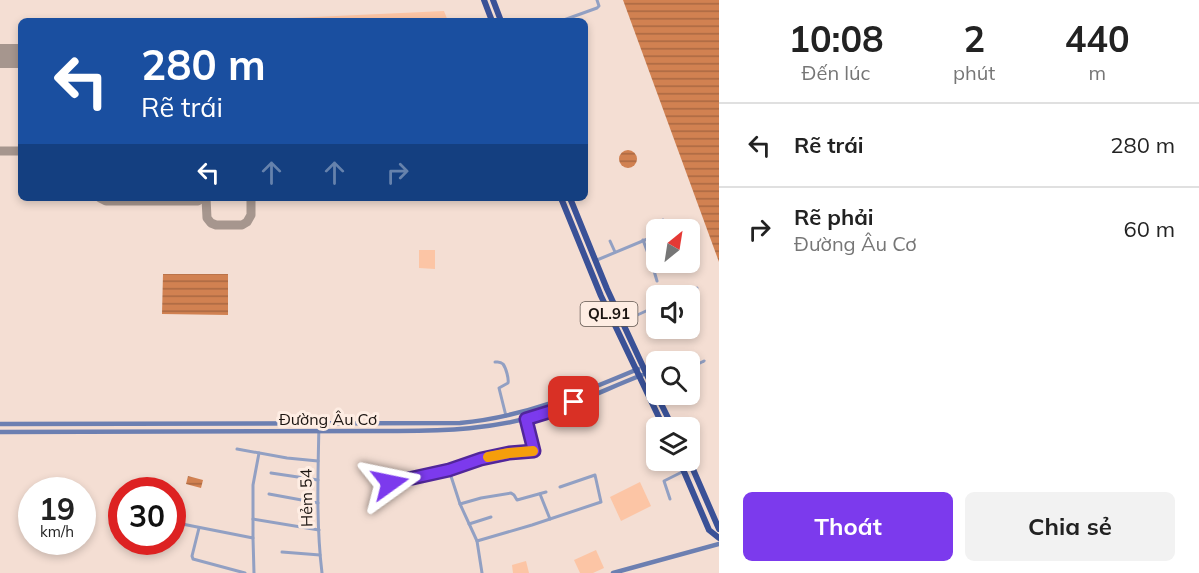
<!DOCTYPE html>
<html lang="vi">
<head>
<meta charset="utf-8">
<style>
  :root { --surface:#fff; --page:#f2f2f2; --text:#222; --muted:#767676; --line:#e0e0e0; --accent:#7c3aed }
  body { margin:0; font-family:Mulish,sans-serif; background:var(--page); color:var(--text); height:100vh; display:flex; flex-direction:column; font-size:22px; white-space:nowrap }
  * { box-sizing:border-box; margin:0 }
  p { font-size:20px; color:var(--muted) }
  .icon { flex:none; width:33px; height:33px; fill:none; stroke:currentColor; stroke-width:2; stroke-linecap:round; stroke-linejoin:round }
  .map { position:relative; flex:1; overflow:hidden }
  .side { display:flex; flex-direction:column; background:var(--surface); width:480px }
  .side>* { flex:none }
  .top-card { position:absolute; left:18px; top:18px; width:570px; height:183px; border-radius:9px; box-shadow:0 3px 9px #0003; background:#1a4fa0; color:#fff; overflow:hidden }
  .needle { width:39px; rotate:30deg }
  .controls { position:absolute; left:646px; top:219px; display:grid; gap:12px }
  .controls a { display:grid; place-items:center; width:54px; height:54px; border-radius:9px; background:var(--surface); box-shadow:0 3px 9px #0003; font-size:30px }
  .speed { position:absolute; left:18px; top:477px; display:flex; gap:12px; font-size:30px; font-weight:700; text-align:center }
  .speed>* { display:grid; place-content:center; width:78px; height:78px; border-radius:50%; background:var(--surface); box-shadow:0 3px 9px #0003; line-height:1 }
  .speed small { font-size:15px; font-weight:400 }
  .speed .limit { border:9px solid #d22; background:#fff; color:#111 }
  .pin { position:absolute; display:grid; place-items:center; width:51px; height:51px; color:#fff; margin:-26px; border-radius:12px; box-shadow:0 3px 9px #0006 }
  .me { position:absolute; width:66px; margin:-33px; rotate:78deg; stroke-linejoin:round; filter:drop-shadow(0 0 4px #0008) }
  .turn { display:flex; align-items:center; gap:21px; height:126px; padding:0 24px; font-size:27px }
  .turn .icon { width:78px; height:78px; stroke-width:2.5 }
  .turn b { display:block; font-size:42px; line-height:51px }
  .lanes { display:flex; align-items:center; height:57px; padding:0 24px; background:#0003; justify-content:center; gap:30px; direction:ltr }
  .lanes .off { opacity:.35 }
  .eta { display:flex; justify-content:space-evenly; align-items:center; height:102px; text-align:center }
  .eta b { font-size:36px; font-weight:700; line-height:42px }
  .action { display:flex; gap:12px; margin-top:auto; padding:12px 24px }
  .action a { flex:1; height:69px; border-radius:9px; background:var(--accent); color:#fff; font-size:24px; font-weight:700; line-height:69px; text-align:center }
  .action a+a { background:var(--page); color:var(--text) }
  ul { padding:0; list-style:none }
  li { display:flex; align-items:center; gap:18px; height:84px; padding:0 24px; border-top:2px solid var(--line) }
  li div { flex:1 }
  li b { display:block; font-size:22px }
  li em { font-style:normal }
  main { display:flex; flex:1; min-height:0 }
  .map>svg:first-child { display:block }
</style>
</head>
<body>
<main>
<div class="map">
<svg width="719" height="573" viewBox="0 0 719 573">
  <defs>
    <pattern id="grass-tufts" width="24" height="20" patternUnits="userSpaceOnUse" patternTransform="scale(1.5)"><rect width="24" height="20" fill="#fcc5a5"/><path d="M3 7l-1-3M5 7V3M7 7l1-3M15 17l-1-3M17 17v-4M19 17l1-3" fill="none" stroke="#d7a88d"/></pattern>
    <pattern id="water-rules" width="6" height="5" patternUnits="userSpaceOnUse" patternTransform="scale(1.5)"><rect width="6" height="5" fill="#d18151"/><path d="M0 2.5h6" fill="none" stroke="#a96842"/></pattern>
  </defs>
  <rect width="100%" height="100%" fill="#f4ded3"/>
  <path fill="url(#grass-tufts)" d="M444 11 448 21H271V19Z"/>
  <g fill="#fcc5a5">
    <path d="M419 250H435V269L419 268Z"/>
    <path d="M640 482 651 506 621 521 610 497Z"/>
    <path d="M596 550 604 568 593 573H580L574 560Z"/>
    <path d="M526 561 529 573H513L512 565Z"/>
  </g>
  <g fill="url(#water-rules)">
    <path d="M623 0H719V262Z"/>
    <circle cx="628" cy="159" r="9"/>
    <path d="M163 274H228V315L162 314Z"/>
    <path d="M188 476 203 480 201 488 186 484Z"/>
  </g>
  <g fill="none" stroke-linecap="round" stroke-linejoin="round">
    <g stroke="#a6968e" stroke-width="9">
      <path d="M0 57 11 56"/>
      <path d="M0 151H21"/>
      <path d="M100 198 106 201H198L203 198"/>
      <path d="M206 198 207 218 211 223 216 225H242L247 222 251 215V198"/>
    </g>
    <path stroke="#a6968e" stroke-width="24" d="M0 56H21"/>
    <g stroke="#92a0c3" stroke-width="3">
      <path d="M561 21 597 8 599 6 597 0"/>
      <path d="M663 220 666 230"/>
      <path d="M643 240 652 264 657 281"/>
      <path d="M610 241 615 252"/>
      <path d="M597 260 657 235"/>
      <path d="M680 296 697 288"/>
      <path d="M622 322 657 306"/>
      <path d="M495 362C498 362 500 361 503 364 506 368 509 379 508 383L499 388 506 416"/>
      <path d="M690 368 704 361"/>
      <path d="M319 423C318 473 316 524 322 573"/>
      <path d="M237 449 287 458 318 461"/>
      <path d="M449 470 460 504 477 541 482 573"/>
      <path d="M271 473 318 480"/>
      <path d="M390 483 449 470 481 459 509 453 534 451 526 419"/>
      <path d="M269 494 318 503"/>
      <path d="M540 494 550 519"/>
      <path d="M670 499 664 481 682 472"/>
      <path d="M460 504 481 498 511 493 514 495 517 500 546 492"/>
      <path d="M253 519 319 530"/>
      <path d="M172 522 253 538V485L259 453"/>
      <path d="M469 524 491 517"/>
      <path d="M199 528 192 556 193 559 245 573"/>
      <path d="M253 538 254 573"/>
      <path d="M477 541 532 525 601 502 595 475 560 487"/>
      <path d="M282 552 320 555"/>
    </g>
    <g stroke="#6c7fb1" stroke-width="4.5">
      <path d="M0 424 460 423C524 417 579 394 638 369"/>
      <path d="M0 432 398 431C446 431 493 429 539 415 575 405 608 388 642 375"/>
      <path d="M613 573 719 544"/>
    </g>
    <g stroke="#3a5197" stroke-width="6">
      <path d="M484 0 492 21"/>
      <path d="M493 0 501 21"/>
      <path d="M561 198 601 296 664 428"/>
      <path d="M570 198 607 289 646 373 673 428"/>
      <path d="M679 460 709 530 719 538"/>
      <path d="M689 460 719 529"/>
    </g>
  </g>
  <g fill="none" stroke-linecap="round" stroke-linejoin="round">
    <defs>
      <path id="route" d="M390 483 449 470 481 459 509 453 534 451 526 419 552 411 574 402"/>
    </defs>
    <use href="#route" stroke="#51269a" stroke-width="15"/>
    <use href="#route" stroke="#7c3aed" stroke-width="10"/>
    <path stroke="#f59e0b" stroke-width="10" d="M488 457 509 453 533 451"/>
  </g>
  <g text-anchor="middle" stroke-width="6" stroke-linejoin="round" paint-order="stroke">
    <rect fill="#feede3" stroke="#5f554f" stroke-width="1.5" x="580.5" y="302" width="57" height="24" rx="4.5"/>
    <g font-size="15" font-weight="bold" fill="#1b1410">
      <text x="609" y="319">QL.91</text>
    </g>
    <g font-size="16" fill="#1b1410" stroke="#feede3">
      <text x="328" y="425">Đường Âu Cơ</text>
      <text transform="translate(306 498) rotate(-91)" y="6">Hẻm 54</text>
    </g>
  </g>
</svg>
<div class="controls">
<a><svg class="needle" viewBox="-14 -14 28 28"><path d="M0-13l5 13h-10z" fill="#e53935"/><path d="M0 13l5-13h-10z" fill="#767676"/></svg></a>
<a><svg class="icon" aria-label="sound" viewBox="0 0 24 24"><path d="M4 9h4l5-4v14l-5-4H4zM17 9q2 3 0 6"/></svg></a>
<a><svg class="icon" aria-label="search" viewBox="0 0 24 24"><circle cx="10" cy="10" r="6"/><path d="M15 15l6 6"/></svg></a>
<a><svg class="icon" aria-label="layers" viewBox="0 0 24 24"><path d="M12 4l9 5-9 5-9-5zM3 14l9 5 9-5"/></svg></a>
</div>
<div class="speed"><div>19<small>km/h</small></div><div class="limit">30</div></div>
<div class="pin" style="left:574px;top:402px;background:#d93025"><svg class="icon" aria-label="arrive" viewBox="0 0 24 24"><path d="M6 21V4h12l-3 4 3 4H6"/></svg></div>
<svg class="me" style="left:390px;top:483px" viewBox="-20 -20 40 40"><path d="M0-17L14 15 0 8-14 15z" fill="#7c3aed" stroke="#fff" stroke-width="4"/></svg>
<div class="top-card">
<div class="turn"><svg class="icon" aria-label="left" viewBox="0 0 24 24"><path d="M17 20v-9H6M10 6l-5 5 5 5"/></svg><div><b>280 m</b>Rẽ trái</div></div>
<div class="lanes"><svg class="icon" aria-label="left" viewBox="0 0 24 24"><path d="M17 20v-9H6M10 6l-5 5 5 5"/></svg><svg class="icon off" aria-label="ahead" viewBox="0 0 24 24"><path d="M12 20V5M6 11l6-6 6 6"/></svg><svg class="icon off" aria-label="ahead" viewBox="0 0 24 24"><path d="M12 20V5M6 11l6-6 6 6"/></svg><svg class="icon off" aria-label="right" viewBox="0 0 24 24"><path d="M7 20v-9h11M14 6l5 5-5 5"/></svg></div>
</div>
</div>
<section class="side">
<div class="eta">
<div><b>10:08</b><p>Đến lúc</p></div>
<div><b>2</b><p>phút</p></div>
<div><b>440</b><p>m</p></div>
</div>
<ul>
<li><svg class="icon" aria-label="left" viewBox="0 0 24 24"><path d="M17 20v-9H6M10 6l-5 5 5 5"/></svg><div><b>Rẽ trái</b></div><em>280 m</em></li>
<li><svg class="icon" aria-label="right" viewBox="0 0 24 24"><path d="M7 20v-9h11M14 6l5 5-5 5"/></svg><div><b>Rẽ phải</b><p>Đường Âu Cơ</p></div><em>60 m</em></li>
</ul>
<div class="action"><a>Thoát</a><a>Chia sẻ</a></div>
</section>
</main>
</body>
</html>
